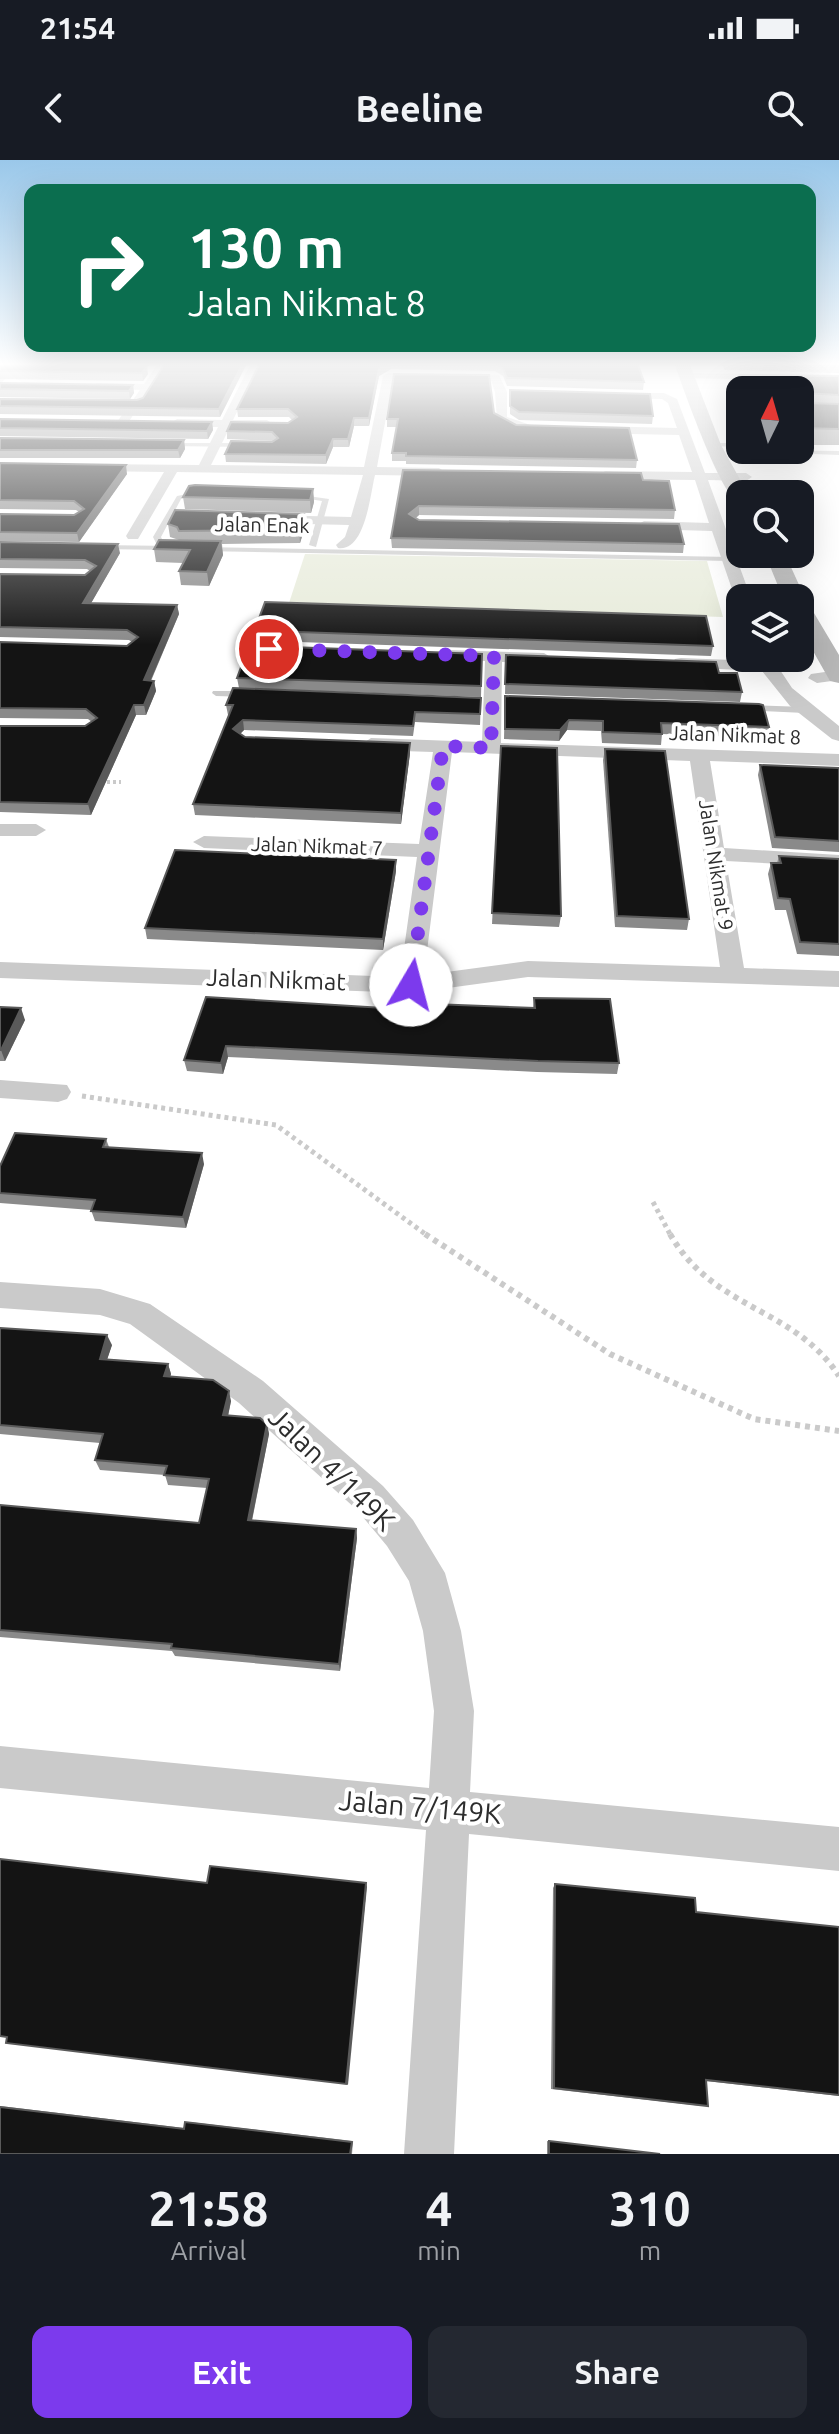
<!DOCTYPE html>
<html lang="en">
<head>
<meta charset="utf-8">
<style>
  :root { --surface:#171b24; --page:#242831; --text:#f1f3f6; --muted:#9ea1a6; --accent:#7c3aed }
  body { margin:0; font-family:Ubuntu,sans-serif; background:var(--page); color:var(--text); height:100vh; display:flex; flex-direction:column; font-size:30px; white-space:nowrap }
  * { box-sizing:border-box; margin:0 }
  p { font-size:26px; color:var(--muted) }
  .icon { flex:none; width:44px; height:44px; fill:none; stroke:currentColor; stroke-width:2; stroke-linecap:round; stroke-linejoin:round }
  .map { position:relative; height:1994px; overflow:hidden }
  .sheet { display:flex; flex-direction:column; background:var(--surface); flex:1 }
  .sheet>* { flex:none }
  .banner { position:absolute; left:24px; top:24px; width:792px; height:168px; border-radius:16px; box-shadow:0 8px 32px #0002; background:#0b6e4f; color:#fff; overflow:hidden }
  .needle { width:52px; rotate:5deg }
  .buttons { position:absolute; left:726px; top:216px; display:grid; gap:16px }
  .buttons a { display:grid; place-items:center; width:88px; height:88px; border-radius:16px; background:var(--surface); box-shadow:0 8px 32px #0002; font-size:40px }
  .pin { position:absolute; display:grid; place-items:center; width:68px; height:68px; color:#fff; margin:-34px; border:4px solid #fff; border-radius:50%; box-shadow:0 2px 8px #0007 }
  .me { position:absolute; width:88px; margin:-44px; rotate:8deg; stroke-linejoin:round; filter:drop-shadow(0 0 6px #0008) }
  .turn { display:flex; align-items:center; gap:28px; height:168px; padding:0 32px; font-size:36px }
  .turn .icon { width:104px; height:104px; stroke-width:2.5 }
  .turn b { display:block; font-size:56px; line-height:68px }
  .eta { display:flex; justify-content:space-evenly; align-items:center; height:136px; text-align:center }
  .eta b { font-size:48px; font-weight:700; line-height:56px }
  .button { display:flex; gap:16px; margin-top:auto; padding:16px 32px }
  .button a { flex:1; height:92px; border-radius:16px; background:var(--accent); color:#fff; font-size:32px; font-weight:700; line-height:92px; text-align:center }
  .button a+a { background:var(--page); color:var(--text) }
  .status { display:flex; justify-content:space-between; align-items:center; height:56px; padding:0 40px; background:var(--surface); direction:ltr }
  .status svg { height:22px; fill:currentColor }
  header { display:flex; justify-content:space-between; align-items:center; height:104px; padding:0 32px; background:var(--surface); font-size:36px; font-weight:700 }
  .map>svg:first-child { display:block }
</style>
</head>
<body>
<div class="status"><b>21:54</b><svg viewBox="0 0 49 12"><path d="M0 12V9h3v3zM5 12V6h3v6zM10 12V3h3v9zM15 12V0h3v12zM26 1h20v11H26zM47 4h2v5h-2z"/></svg></div>
<header><svg class="icon" aria-label="back" viewBox="0 0 24 24"><path d="M15 5l-7 7 7 7"/></svg>Beeline<svg class="icon" aria-label="search" viewBox="0 0 24 24"><circle cx="10" cy="10" r="6"/><path d="M15 15l6 6"/></svg></header>
<div class="map">
<svg width="839" height="1994" viewBox="0 0 839 1994">
  <rect width="100%" height="100%" fill="#fff"/>
  <path fill="#e7ebda" d="M305 394 707 401 723 457 289 443Z"/>
  <g fill="none" stroke-linecap="round" stroke-linejoin="round">
    <path stroke="#cacaca" stroke-width="4" stroke-dasharray="3 3" stroke-linecap="butt" d="M101 622H121"/>
    <g stroke="#cacaca" stroke-width="5" stroke-dasharray="4 4" stroke-linecap="butt">
      <path d="M82 936 276 965 428 1076"/>
      <path d="M653 1042 671 1076"/>
    </g>
    <g stroke="#cacaca" stroke-width="6" stroke-dasharray="5 5" stroke-linecap="butt">
      <path d="M425 1074 610 1194 754 1259 839 1271"/>
      <path d="M670 1074C714 1151 793 1146 839 1216"/>
    </g>
    <g fill="#cacaca" fill-rule="evenodd">
      <path d="M14 205H19L0 224V219Z"/>
      <path d="M730 224 758 223 761 225 733 228 740 244V253L737 251 727 226Z"/>
      <path d="M166 283H248L251 285 248 287 168 286Z"/>
      <path d="M712 283H740V287L710 286Z"/>
      <path d="M757 290 839 291V295L760 292Z"/>
      <path d="M203 331 205 334 181 339 161 377 162 379 177 381V385L156 383 153 377 177 336Z"/>
      <path d="M294 334 329 339 316 387 309 385 322 341 296 337Z"/>
      <path d="M100 385 172 386 176 388 172 390 97 389Z"/>
      <path d="M204 387 730 397 734 399 730 401 201 391 200 389Z"/>
      <path d="M213 531H248L252 534 248 537 216 536 212 533Z"/>
      <path d="M745 545 805 547 810 550 805 553 742 550 740 548Z"/>
    </g>
    <g fill="#cacaca" fill-rule="evenodd">
      <path d="M157 205H168L127 264H119L117 262 140 230 97 229 92 226 97 223 144 224Z"/>
      <path d="M250 205H260L233 260H267L273 264 267 268 230 267 211 305 364 307 383 216 388 213 499 215 507 232V257L539 268 533 272 506 266 497 260 495 232 491 220 393 219 377 307 439 308 445 312 439 316 375 315C370 336 365 392 338 388L336 385 345 377 349 365 265 363 258 359 265 355 351 357 363 315 177 312 138 379H128L126 376 164 312 89 311 83 307 85 304 199 305 218 267H177L171 263 177 259 222 260Z"/>
      <path d="M686 213 839 215V221L682 218 681 216Z"/>
      <path d="M609 233H664L677 239 705 313H746L752 317 746 321 708 320 751 438H740V442L735 438 712 371 644 369 637 365 644 361 709 363 695 320 605 319 599 315 605 311 692 312 679 275 587 273V267L591 266 677 268 668 243 662 239 613 238 607 235Z"/>
      <path d="M446 490 544 493 552 498 544 503 502 502 501 583 839 594V606L710 601 724 688 839 695V707L726 701 744 808 839 811V827L528 817 411 833 0 818V802L400 817 417 697 204 688 193 682 204 676 419 684 433 592 371 590 362 584 371 578 482 582 485 501 440 499 438 495 440 491ZM452 592 690 601 720 807 528 801 424 815Z"/>
      <path d="M681 498 757 501 756 498H772L792 528 839 566V581L832 579 790 546 762 511 675 507 672 503 675 499Z"/>
      <path d="M839 510V520L817 523 808 518 811 514Z"/>
      <path d="M0 664H36L46 670 36 676H0Z"/>
      <path d="M0 920 67 925 71 932 67 939 58 942 0 938Z"/>
      <path d="M0 1122 100 1129 150 1144 263 1221 383 1326 413 1360 445 1413 461 1471 474 1551 470 1632 839 1667V1711L469 1674 454 1994H404L426 1670 0 1628V1586L429 1628 434 1551 423 1471 409 1421 387 1386 357 1350 239 1243 130 1164 100 1155 0 1148Z"/>
    </g>
    <g fill="#b7b7b7" fill-rule="evenodd">
      <path d="M675 205H690L721 285 748 334H740V344C722 339 683 228 675 205Z"/>
      <path d="M765 394H785L805 438 803 442 811 448 839 495V523L830 521 800 468V438H783Z"/>
    </g>
  </g>
  <g fill="#8a8a8a">
    <path d="M164 205H246L220 257 0 254V239L137 240 143 238Z"/>
    <path d="M259 205H638L644 222 643 230 507 226 503 216 495 211 391 209 379 216 369 266H354L349 287H333L326 304 226 302 225 294 274 281 227 279V271L288 263 292 260 289 257H238L237 249Z"/>
    <path d="M722 205H839V213L725 210Z"/>
    <path d="M0 206 148 214 143 221 0 219Z"/>
    <path d="M740 215 839 216V285H800V230H740V237L737 230Z"/>
    <path d="M0 223 133 225 134 233 130 239 0 237Z"/>
    <path d="M510 230 653 256 652 264 519 260 510 254Z"/>
    <path d="M494 253 516 265 637 300 636 308 406 304V301H392V293L397 267H387V259Z"/>
    <path d="M0 259 212 262 213 270 208 279 0 276Z"/>
    <path d="M0 278 184 280 185 289 180 298H0Z"/>
    <path d="M0 303 127 314 79 382 0 381V354L74 355 79 352 76 350 0 349Z"/>
    <path d="M403 310 643 320 675 350 674 359 419 355 416 358 419 360 684 384 683 393 392 388 391 378Z"/>
    <path d="M313 329 314 342 311 353 185 349 183 337Z"/>
    <path d="M304 354 305 367 300 383 222 384 223 395 209 426 181 425 179 411 183 403 156 402 154 389 179 380 170 377 168 364Z"/>
    <path d="M0 382 120 393 91 443 177 445 179 454 151 521H154L156 531 146 555H136L91 655 0 652V566H85L92 562 88 559 0 558V482L127 486 132 482 129 480 0 477V414L85 415 90 411 87 409 0 408Z"/>
    <path d="M265 442 713 486 711 496 269 481 262 486 482 494 481 537 239 528 237 518Z"/>
    <path d="M506 495 719 513 742 532 740 542 505 534Z"/>
    <path d="M505 536 769 567 767 578 662 574 661 585 602 583 601 571 567 570 559 581 504 579Z"/>
    <path d="M481 538 480 565 415 562 413 576 244 570 240 574 245 577 410 593 401 664 195 655 193 644 229 555H228L226 545Z"/>
    <path d="M501 586 561 756 559 767 492 764Z"/>
    <path d="M605 589 689 759 687 770 615 767 603 600Z"/>
    <path d="M760 605 839 608V692L772 688 758 615Z"/>
    <path d="M779 696 839 699V796L797 794 786 750H775L768 714 771 703H777Z"/>
    <path d="M396 711 383 790 147 779 145 768Z"/>
    <path d="M206 837 432 851 533 848 534 838 619 903 617 914 537 912 228 897 223 914 187 911 184 900Z"/>
    <path d="M0 847 25 860 5 901H0Z"/>
    <path d="M106 979 109 987 204 1004 186 1068 95 1061 91 1050 0 1043V1006Z"/>
    <path d="M0 1168 112 1185 107 1199 168 1204 171 1214 170 1216 231 1241 228 1256 267 1264 269 1274 252 1361 356 1369 357 1378 340 1511 175 1496 172 1491 0 1477V1345L199 1363 207 1328 168 1325 165 1315 100 1310 95 1300 100 1283 0 1274Z"/>
    <path d="M555 1724 696 1752 839 1767V1936L706 1921 708 1946H702L551 1929 553 1728Z"/>
    <path d="M0 1946 184 1968 185 1962H190L353 1981 352 1994H0Z"/>
    <path d="M547 1981 662 1994H547Z"/>
  </g>
  <g fill="#5a5a5a">
    <path d="M242 205H246L220 257 219 249Z"/>
    <path d="M385 205H391V209L379 216 369 266V258L379 209Z"/>
    <path d="M147 206 148 214 143 221 142 213Z"/>
    <path d="M133 225 134 233 130 239 129 231Z"/>
    <path d="M354 258V266L349 287 348 279Z"/>
    <path d="M212 262 213 270 208 279 207 271Z"/>
    <path d="M333 279V287L326 304V295Z"/>
    <path d="M184 280 185 289 180 298 178 290Z"/>
    <path d="M126 305 127 314 79 382 77 373Z"/>
    <path d="M313 329 314 342 311 353 310 340Z"/>
    <path d="M419 346V355L409 363V354Z"/>
    <path d="M304 354 305 367 300 383 299 370Z"/>
    <path d="M221 381 223 395 209 426 207 412Z"/>
    <path d="M118 384 120 393 86 452 83 443Z"/>
    <path d="M177 445 179 454 146 531 144 520Z"/>
    <path d="M268 471 269 481 258 488 257 478Z"/>
    <path d="M154 521 156 531 146 555 144 545Z"/>
    <path d="M134 545 136 555 91 655 88 644Z"/>
    <path d="M243 560 244 570 234 580 233 569Z"/>
    <path d="M569 560 567 570 559 581 560 570Z"/>
    <path d="M410 583V593L401 664V653Z"/>
    <path d="M396 700V711L383 790V779Z"/>
    <path d="M21 848 25 860 5 901 1 890Z"/>
    <path d="M226 886 228 897 223 914 221 903Z"/>
    <path d="M202 993 204 1004 186 1068 183 1057Z"/>
    <path d="M107 1175 112 1185 104 1209 100 1199Z"/>
    <path d="M168 1204 171 1214 168 1226 164 1216Z"/>
    <path d="M229 1231 231 1241 226 1265 223 1255Z"/>
    <path d="M267 1264 269 1274 250 1369 248 1360Z"/>
    <path d="M356 1369 357 1378 340 1511 339 1504Z"/>
    <path d="M366 1723 367 1727 348 1925 346 1924Z"/>
  </g>
  <g fill="#141414" stroke="#5a5a5a" stroke-width="2">
    <path d="M164 205H242L219 249 0 246V239L137 240 143 238Z"/>
    <path d="M259 205H385L379 209 369 258H354L348 279H333L326 295 225 294 231 281 272 282 278 278 272 272 227 271 231 262 288 263 297 257 288 249H237Z"/>
    <path d="M498 205H638L644 222 507 218 503 208Z"/>
    <path d="M0 206H147L142 213 0 211Z"/>
    <path d="M394 214 489 215 494 253 516 265 629 268 637 300 406 296V293H392L398 259H387Z"/>
    <path d="M740 215 839 216V235L804 233 801 240 804 243 839 244V269L800 268V230H747Z"/>
    <path d="M0 223 133 225 129 231 0 229Z"/>
    <path d="M510 230 650 234 653 256 519 252 510 246Z"/>
    <path d="M0 259 212 262 207 271 0 268Z"/>
    <path d="M0 278 184 280 178 290H0Z"/>
    <path d="M0 303 126 305 77 373 0 372V354L74 355 84 349 74 341 0 340Z"/>
    <path d="M403 310 641 313 643 320 669 321 675 350 419 346 409 354 419 360 679 364 684 384 391 378Z"/>
    <path d="M195 325 313 329 310 340 183 337 189 326Z"/>
    <path d="M175 350 304 354 299 370 179 371 177 367 168 364Z"/>
    <path d="M159 380 221 381 207 412 179 411 190 390 154 389Z"/>
    <path d="M0 382 118 384 83 443 177 445 144 520 154 521 144 545H134L88 644 0 642V566H85L97 558 86 549 0 548V482L127 486 138 477 127 470 0 467V414L85 415 96 406 85 400 0 399Z"/>
    <path d="M265 442 706 456 713 486 268 471 257 478 262 486 482 494 481 526 237 518Z"/>
    <path d="M506 495 716 502 719 513H737L742 532 505 524Z"/>
    <path d="M233 528 481 538 480 554 415 552 413 566 243 560 233 569 245 577 410 583 401 653 193 644 233 545H226Z"/>
    <path d="M505 536 759 544 763 545 769 567 661 563 662 574 603 572V561L569 560 560 570 505 569Z"/>
    <path d="M501 586 557 588 561 756 492 753Z"/>
    <path d="M605 589 665 591 689 759 617 756Z"/>
    <path d="M760 605 839 608V681L775 677Z"/>
    <path d="M175 690 396 700 383 779 145 768Z"/>
    <path d="M779 696 839 699V784L800 782 790 739 778 738 771 703H781Z"/>
    <path d="M206 837 432 851 433 844 535 848 534 838 610 839 619 903 538 901 226 886 221 903 184 900Z"/>
    <path d="M0 847 21 848 1 890H0Z"/>
    <path d="M15 973 106 979 103 987 202 993 183 1057 91 1051 95 1040 0 1033V1006Z"/>
    <path d="M0 1168 107 1175 100 1199 168 1204 164 1216 213 1220 229 1231 223 1255 260 1258 267 1264 248 1360 356 1369 339 1504 171 1488 172 1484 0 1470V1345L199 1363 209 1319 164 1315 167 1306 95 1300 103 1274 0 1265Z"/>
    <path d="M0 1699 207 1723 210 1706 366 1723 346 1924 6 1883 7 1877 0 1876Z"/>
    <path d="M555 1724 695 1738 696 1752 839 1767V1935L706 1920 708 1946 554 1928Z"/>
    <path d="M0 1947 184 1969 185 1962 352 1982 350 1994H0Z"/>
    <path d="M549 1981 660 1994H549Z"/>
  </g>
  <linearGradient id="sky" x2="0" y2="1"><stop stop-color="#9ac8ea"/><stop offset="0.42" stop-color="#fff"/><stop offset="1" stop-color="#fff" stop-opacity="0"/></linearGradient>
  <rect width="839" height="485" fill="url(#sky)"/>
  <g fill="none" stroke-linecap="round" stroke-linejoin="round">
    <path stroke="#7c3aed" stroke-width="14" stroke-dasharray="0 25.2" d="M269 489 494 496 491 588 443 586 411 825"/>
  </g>
  <g text-anchor="middle" stroke-width="8" stroke-linejoin="round" paint-order="stroke">
    <g font-size="20" fill="#2d2d2d" stroke="#fff">
      <text transform="translate(262 365) rotate(1)" y="7">Jalan Enak</text>
      <text transform="translate(735 575) rotate(2)" y="7">Jalan Nikmat 8</text>
      <text transform="translate(317 686) rotate(2)" y="7">Jalan Nikmat 7</text>
      <text transform="translate(716 705) rotate(81)" y="7">Jalan Nikmat 9</text>
    </g>
    <g font-size="24" fill="#2d2d2d" stroke="#fff">
      <text transform="translate(276 820) rotate(2)" y="8">Jalan Nikmat</text>
    </g>
    <g font-size="28" fill="#2d2d2d" stroke="#fff">
      <text transform="translate(332 1309) rotate(44)" y="10">Jalan 4/149K</text>
      <text transform="translate(420 1647) rotate(5)" y="10">Jalan 7/149K</text>
    </g>
  </g>
</svg>
<div class="buttons">
<a><svg class="needle" viewBox="-14 -14 28 28"><path d="M0-13l5 13h-10z" fill="#e53935"/><path d="M0 13l5-13h-10z" fill="#9ea1a6"/></svg></a>
<a><svg class="icon" aria-label="search" viewBox="0 0 24 24"><circle cx="10" cy="10" r="6"/><path d="M15 15l6 6"/></svg></a>
<a><svg class="icon" aria-label="layers" viewBox="0 0 24 24"><path d="M12 4l9 5-9 5-9-5zM3 14l9 5 9-5"/></svg></a>
</div>
<div class="pin" style="left:269px;top:489px;background:#d93025"><svg class="icon" aria-label="arrive" viewBox="0 0 24 24"><path d="M6 21V4h12l-3 4 3 4H6"/></svg></div>
<svg class="me" style="left:411px;top:825px" viewBox="-20 -20 40 40"><circle r="19" fill="#fff"/><path d="M0-13L10 11 0 6-10 11z" fill="#7c3aed"/></svg>
<div class="banner">
<div class="turn"><svg class="icon" aria-label="right" viewBox="0 0 24 24"><path d="M7 20v-9h11M14 6l5 5-5 5"/></svg><div><b>130 m</b>Jalan Nikmat 8</div></div>
</div>
</div>
<section class="sheet">
<div class="eta">
<div><b>21:58</b><p>Arrival</p></div>
<div><b>4</b><p>min</p></div>
<div><b>310</b><p>m</p></div>
</div>
<div class="button"><a>Exit</a><a>Share</a></div>
</section>
</body>
</html>
